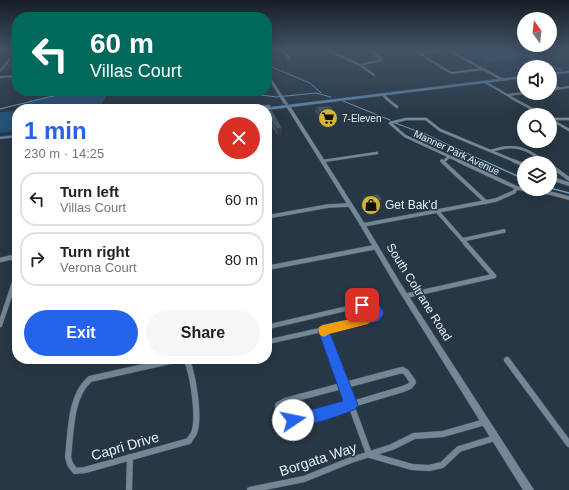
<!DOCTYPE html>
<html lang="en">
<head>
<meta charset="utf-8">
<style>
  :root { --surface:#fff; --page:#f6f6f6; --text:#202124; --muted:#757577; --line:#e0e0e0; --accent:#2563eb }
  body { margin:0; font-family:Arial,sans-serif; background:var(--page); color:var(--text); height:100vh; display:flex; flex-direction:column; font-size:15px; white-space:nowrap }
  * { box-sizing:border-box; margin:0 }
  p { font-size:13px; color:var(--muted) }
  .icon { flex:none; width:22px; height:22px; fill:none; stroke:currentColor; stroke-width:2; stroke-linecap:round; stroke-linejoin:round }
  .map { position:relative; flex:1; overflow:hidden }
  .drawer { position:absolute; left:12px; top:104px; width:260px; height:260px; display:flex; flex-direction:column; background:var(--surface); border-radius:16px; box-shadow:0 4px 16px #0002 }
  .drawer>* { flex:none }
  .guide { position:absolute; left:12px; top:12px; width:260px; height:84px; border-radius:16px; box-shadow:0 4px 16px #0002; background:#00695c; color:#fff; overflow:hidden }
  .needle { width:26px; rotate:345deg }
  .controls { position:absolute; left:517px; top:12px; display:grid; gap:8px }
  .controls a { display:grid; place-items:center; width:40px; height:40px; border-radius:50%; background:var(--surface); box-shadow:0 4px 16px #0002; font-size:20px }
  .pin { position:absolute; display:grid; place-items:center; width:34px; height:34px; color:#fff; margin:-17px; border-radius:8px; box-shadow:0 2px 6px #0006 }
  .me { position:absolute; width:44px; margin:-22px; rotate:79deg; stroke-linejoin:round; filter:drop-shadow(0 0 3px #0008) }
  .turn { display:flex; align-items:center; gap:14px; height:84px; padding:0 12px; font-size:18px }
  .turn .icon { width:52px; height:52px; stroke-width:2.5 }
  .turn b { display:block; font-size:28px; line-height:34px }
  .round { display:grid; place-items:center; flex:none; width:42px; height:42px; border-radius:21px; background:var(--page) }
  .head { display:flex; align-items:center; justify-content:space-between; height:68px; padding:0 12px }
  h1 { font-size:24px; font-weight:600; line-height:30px; color:var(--accent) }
  .cta { display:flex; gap:8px; margin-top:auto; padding:8px 12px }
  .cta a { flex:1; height:46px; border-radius:24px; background:var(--accent); color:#fff; font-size:16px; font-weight:600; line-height:46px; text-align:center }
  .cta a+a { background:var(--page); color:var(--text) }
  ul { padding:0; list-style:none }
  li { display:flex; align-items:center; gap:12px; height:54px; margin:0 8px 6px; padding:0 4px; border:2px solid var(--line); border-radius:16px }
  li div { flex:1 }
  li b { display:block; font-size:15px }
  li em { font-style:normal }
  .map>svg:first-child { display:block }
</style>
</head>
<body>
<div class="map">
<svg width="569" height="490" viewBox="0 0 569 490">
  <rect width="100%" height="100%" fill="#283744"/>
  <g fill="#265276">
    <path d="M462 49H529L544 56 486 62Z"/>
    <path d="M80 91H123L108 92 100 109H26L29 100Z"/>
    <path d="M17 111V131L0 133V112Z"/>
  </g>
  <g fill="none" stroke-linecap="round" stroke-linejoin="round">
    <g stroke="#6ba0ca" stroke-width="1">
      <path d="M512 49 561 70"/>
      <path d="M267 65 310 83 321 93"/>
      <path d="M232 91 276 97 316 93 331 97"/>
      <path d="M343 101 390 120"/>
      <path d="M0 109 53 96 98 91"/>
      <path d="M395 123 425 134 486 162"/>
    </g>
    <g stroke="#6ba0ca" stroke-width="1.5">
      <path d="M484 161 524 179"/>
      <path d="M550 188 569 193"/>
    </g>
    <defs>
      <g id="minor-far4">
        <path d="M281 49 289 58"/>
        <path d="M325 49 360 65 374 75"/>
        <path d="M412 49 451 73 483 69"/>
        <path d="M446 49 503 80"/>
        <path d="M551 50 559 49"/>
        <path d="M419 53 448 50"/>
        <path d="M360 65 382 60 369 49"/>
        <path d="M0 71 9 60"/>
        <path d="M0 77 17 76"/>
        <path d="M485 82 514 99"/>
        <path d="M550 84 559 88"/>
        <path d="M550 90 569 87"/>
        <path d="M382 94 387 99"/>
        <path d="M508 95 524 93"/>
      </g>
      <g id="minor-far3">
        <path d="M386 98 397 107"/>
        <path d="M512 98 543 115"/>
        <path d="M550 119 569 130"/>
        <path d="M550 119H569"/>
        <path d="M491 151C515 143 526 148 545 162"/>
        <path d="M323 161 377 153"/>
        <path d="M443 162 449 157"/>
        <path d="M461 162 405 136 390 123 406 119H426L440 130 517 162"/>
      </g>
      <g id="minor-far2">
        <path d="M442 161 486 202"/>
        <path d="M459 161 517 188 550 193 569 198"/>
        <path d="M514 161 524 165"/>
        <path d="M544 161 547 163"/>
        <path d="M550 165 569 179"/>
        <path d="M550 178 569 184"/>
        <path d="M437 211 466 244"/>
        <path d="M267 217 328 206 350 205"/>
        <path d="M363 225 496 200 514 192 517 188"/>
        <path d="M462 240 504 231"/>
      </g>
      <g id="minor-far1">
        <path d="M0 260 17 256"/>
        <path d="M267 268 376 247"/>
        <path d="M405 296 494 276 465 243"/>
        <path d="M0 325 17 274"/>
        <path d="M267 327 362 305 372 306 378 313 375 318 267 342"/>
        <path d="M323 330 331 351"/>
      </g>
      <g id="minor">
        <path d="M331 350 369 454"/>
        <path d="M179 359 90 379C70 396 71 432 68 457L70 464 75 471 85 470 189 441C190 438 193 436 194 433 200 417 193 376 187 360L180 359"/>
        <path d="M507 360 569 444"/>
        <path d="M402 370 406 372 413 382 410 386 403 389 309 417 288 421 283 420 278 413V405L285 401Z"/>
        <path d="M370 455 412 467 429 468 442 465 459 449 495 438"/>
        <path d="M129 490 130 457"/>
        <path d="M250 490 304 479 351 460 392 447 414 436 443 434 485 422"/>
      </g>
      <path id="tertiary" d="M267 73 268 74 288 104 287 105 284 104 267 76Z"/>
      <path id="secondary" d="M287 105 290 106 365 224 401 284 534 490H523L397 288 360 225 286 106Z"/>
      <g id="primary">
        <path d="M569 71V73L550 75V73Z"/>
        <path d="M524 76V78L267 110 261 109 262 108 236 109 238 108 268 105H270V107Z"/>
        <path d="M17 135V137L0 139V137Z"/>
      </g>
    </defs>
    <use href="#minor-far4" stroke="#485560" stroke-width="2.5"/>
    <use href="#minor-far3" stroke="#485560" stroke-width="3"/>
    <use href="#minor-far2" stroke="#485560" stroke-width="4.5"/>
    <use href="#minor-far1" stroke="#485560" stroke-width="5.5"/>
    <use href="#minor" stroke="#485560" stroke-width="7"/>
    <use href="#tertiary" stroke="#485560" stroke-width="0.5"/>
    <use href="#secondary" stroke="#485560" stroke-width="1"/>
    <use href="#primary" stroke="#485560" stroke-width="1"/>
    <use href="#minor-far4" stroke="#758696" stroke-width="2"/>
    <use href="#minor-far3" stroke="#758696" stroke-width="2.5"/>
    <use href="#minor-far2" stroke="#758696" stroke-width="3.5"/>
    <use href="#minor-far1" stroke="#758696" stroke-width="4.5"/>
    <use href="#minor" stroke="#758696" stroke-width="6"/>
    <use href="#tertiary" fill="#758696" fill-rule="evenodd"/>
    <use href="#secondary" fill="#758696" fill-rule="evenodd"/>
    <use href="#primary" fill="#5b8bb3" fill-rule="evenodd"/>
  </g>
  <g fill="#3f4d59">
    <path d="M316 107 337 119 323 121 315 112Z"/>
    <path d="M267 111 282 128V135H277L267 119Z"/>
    <path d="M363 197 382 200 381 207 366 210 362 203Z"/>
  </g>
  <g fill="#333e48">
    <path d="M338 115 337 119 323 121V117Z"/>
    <path d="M282 128V135H277V129Z"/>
    <path d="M382 200 381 207 366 210 367 203Z"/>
  </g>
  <g fill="#495967" stroke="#333e48">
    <path d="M330 106 338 115 323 117 316 107Z"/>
    <path d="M272 110 282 128 277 129 267 114V111Z"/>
    <path d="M378 194 382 200 367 203 363 197Z"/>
  </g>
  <linearGradient id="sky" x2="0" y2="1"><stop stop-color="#161e25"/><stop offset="0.42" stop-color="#425367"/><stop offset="1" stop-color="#425367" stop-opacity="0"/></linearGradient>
  <rect width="569" height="118" fill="url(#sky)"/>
  <path fill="#2563eb" stroke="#184099" d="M371 300 379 304 384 313 379 321 330 333 358 405 356 409C342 415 301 430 288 425L286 420 288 416 343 401 318 330 319 327 323 325 371 314 372 312 371 310 359 308 357 305 359 302Z"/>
  <path fill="#f59e0b" d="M364 316 368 317 370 320 368 324 364 325 329 334 324 337 320 335 318 330 319 327 323 325Z"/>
  <defs>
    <symbol id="supermarket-disc" viewBox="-11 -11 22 22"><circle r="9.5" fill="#d4b635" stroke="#283744"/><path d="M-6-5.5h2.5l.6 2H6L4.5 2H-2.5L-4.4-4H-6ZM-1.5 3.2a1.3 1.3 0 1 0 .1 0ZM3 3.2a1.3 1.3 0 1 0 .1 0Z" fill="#111"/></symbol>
    <symbol id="shop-disc" viewBox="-11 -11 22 22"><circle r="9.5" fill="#d4b635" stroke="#283744"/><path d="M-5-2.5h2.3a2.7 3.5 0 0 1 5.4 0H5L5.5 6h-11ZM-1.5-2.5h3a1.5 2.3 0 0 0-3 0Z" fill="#111"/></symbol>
  </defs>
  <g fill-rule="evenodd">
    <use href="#supermarket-disc" x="317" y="107" width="22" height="22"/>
    <use href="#shop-disc" x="360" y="194" width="22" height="22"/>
  </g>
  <g text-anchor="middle" stroke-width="3" stroke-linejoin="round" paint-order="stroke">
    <g font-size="10" fill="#e8f1fa" stroke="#283744" text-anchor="start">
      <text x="342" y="122">7-Eleven</text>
    </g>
    <g font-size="10" fill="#e8f1fa" stroke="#283744">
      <text transform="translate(457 152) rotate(25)" y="4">Manner Park Avenue</text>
    </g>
    <g font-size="12" fill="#e8f1fa" stroke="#283744" text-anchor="start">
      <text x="385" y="209">Get Bak'd</text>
    </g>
    <g font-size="12" fill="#e8f1fa" stroke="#283744">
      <text transform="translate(419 292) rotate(58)" y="4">South Coltrane Road</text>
    </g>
    <g font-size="14" fill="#e8f1fa" stroke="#283744">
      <text transform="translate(125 446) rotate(-16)" y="5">Capri Drive</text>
      <text transform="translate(318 459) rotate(-18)" y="5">Borgata Way</text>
    </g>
  </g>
</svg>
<div class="controls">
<a><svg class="needle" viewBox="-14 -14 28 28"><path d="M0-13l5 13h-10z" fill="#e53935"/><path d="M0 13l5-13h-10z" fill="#757577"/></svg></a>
<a><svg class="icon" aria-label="sound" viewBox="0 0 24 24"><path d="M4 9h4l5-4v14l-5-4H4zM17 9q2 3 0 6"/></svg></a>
<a><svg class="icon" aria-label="search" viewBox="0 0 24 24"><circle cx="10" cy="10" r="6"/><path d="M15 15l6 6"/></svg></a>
<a><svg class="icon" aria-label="layers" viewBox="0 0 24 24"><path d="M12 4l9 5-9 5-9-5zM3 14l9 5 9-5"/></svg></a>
</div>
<div class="pin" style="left:362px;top:305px;background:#d93025"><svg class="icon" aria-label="arrive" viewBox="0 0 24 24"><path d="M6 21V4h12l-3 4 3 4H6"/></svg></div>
<svg class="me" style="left:293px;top:420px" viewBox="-20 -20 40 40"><circle r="19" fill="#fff"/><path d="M0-13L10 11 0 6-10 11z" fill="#2563eb"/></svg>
<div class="guide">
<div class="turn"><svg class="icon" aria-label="left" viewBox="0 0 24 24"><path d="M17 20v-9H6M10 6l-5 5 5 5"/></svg><div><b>60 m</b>Villas Court</div></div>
</div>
<section class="drawer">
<div class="head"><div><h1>1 min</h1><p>230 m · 14:25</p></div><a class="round" style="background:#d93025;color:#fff"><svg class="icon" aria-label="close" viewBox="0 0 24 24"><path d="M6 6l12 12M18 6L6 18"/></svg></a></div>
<ul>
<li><svg class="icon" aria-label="left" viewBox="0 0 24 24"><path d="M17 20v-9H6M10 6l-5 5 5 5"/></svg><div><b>Turn left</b><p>Villas Court</p></div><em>60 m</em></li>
<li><svg class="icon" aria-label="right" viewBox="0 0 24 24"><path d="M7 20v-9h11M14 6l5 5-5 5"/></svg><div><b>Turn right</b><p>Verona Court</p></div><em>80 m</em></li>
</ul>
<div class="cta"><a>Exit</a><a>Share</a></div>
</section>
</div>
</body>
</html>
